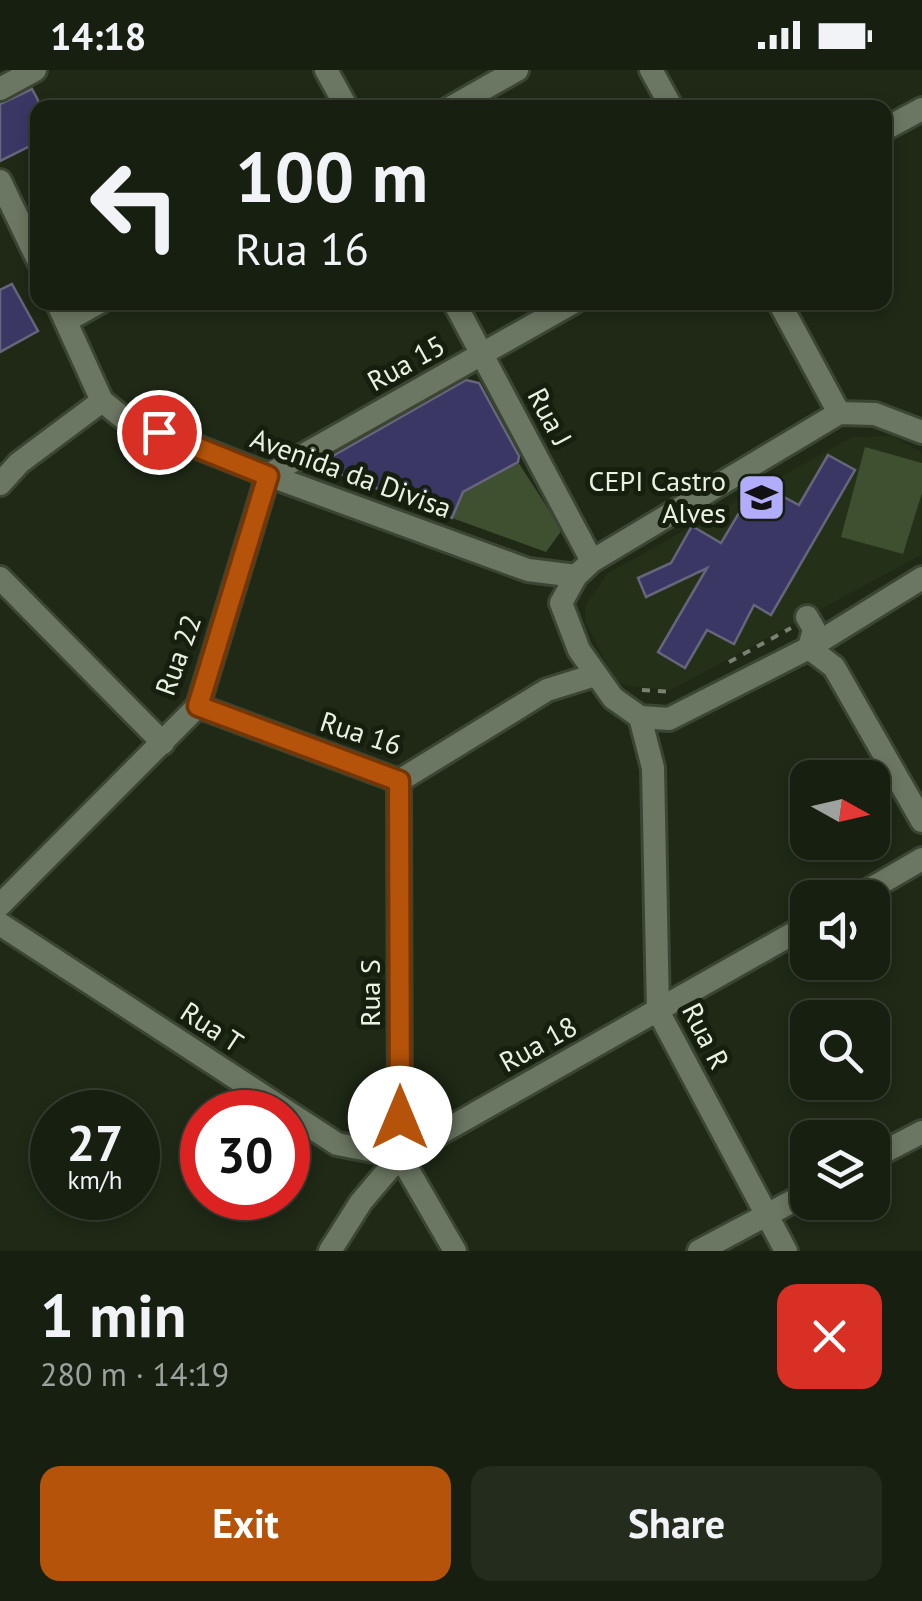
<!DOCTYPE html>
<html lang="en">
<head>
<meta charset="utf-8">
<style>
  :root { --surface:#171f10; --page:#242c1e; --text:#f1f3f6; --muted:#9ea29f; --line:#363d30; --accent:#b45309 }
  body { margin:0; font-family:"PT Sans",sans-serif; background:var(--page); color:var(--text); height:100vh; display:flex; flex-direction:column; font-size:38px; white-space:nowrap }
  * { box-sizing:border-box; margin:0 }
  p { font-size:32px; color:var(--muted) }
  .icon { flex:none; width:55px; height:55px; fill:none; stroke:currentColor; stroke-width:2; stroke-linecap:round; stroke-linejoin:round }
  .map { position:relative; height:1181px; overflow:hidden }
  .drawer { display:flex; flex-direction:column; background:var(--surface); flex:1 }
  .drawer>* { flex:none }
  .top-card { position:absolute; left:30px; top:30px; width:862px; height:210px; border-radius:20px; box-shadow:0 5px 15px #0003,0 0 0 2px var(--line); background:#171f10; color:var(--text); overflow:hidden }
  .needle { width:65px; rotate:98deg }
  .buttons { position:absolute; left:790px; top:690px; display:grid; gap:20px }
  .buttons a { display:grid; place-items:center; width:100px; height:100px; border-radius:20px; background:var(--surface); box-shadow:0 5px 15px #0003,0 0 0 2px var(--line); font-size:50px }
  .speed { position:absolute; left:30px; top:1020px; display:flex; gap:20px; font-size:50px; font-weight:700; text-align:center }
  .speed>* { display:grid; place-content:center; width:130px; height:130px; border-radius:50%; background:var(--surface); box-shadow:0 5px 15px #0003,0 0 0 2px var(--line); line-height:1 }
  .speed small { font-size:25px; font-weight:400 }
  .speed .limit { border:15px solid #d22; background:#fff; color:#111 }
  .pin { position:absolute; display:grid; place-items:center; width:85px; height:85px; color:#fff; margin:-42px; border:5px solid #fff; border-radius:50%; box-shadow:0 2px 10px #0007 }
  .me { position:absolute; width:110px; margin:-55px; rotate:0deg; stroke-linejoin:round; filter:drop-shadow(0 0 8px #0008) }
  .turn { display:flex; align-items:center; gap:35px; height:210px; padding:0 40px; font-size:45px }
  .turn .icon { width:130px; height:130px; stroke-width:2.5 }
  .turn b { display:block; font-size:70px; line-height:85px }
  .round { display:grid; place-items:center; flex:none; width:105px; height:105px; border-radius:20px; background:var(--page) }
  .headline { display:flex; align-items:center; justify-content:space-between; height:170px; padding:0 40px }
  h1 { font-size:60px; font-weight:700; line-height:75px }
  .primary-button { display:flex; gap:20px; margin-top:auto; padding:20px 40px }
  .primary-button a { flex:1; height:115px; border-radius:20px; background:var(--accent); color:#fff; font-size:40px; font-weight:700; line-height:115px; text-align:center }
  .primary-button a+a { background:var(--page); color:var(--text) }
  .status { display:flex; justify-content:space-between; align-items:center; height:70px; padding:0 50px; background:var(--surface); direction:ltr }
  .status svg { height:28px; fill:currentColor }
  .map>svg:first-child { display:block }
</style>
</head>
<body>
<div class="status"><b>14:18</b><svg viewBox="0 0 49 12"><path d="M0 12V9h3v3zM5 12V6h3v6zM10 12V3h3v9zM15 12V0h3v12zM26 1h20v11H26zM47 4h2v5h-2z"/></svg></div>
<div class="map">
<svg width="922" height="1181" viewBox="0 0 922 1181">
  <rect width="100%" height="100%" fill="#1f2916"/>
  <path fill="#243118" d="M893 366 922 383 921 485 671 620 627 616 614 609 585 551V536L608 503 852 367Z"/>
  <g fill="#3e5030">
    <path d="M865 377 922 393V423L903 484 841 467Z"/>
    <path d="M518 392 562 460 546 482 452 448 463 422Z"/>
  </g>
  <g fill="#3b3765" stroke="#66657c" stroke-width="2.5">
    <path d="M32 19 38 30V72L0 91V34Z"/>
    <path d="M12 214 38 261 0 282V220Z"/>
    <path d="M466 310 479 313 519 386 518 392 463 422 452 448 317 395Z"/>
    <path d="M828 385 855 400 771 545 754 535 734 574 707 560 685 598 658 582 707 498 646 527 638 508 671 493 692 456 721 473 751 423 763 416 799 435Z"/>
  </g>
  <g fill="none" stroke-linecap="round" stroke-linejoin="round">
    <defs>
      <g id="minor">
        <path d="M326 0 347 38"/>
        <path d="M651 0 672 38"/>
        <path d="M0 19 35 0"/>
        <path d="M450 38 517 0"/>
        <path d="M885 59 922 39"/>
        <path d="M0 111 38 190"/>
        <path d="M57 232 102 331 122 347 268 405 528 500 576 506"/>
        <path d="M454 232 592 491"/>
        <path d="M779 232 839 343"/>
        <path d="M66 251 100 232"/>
        <path d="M922 362 875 344 839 343 592 491 576 506 561 533 579 580 613 628 640 647 669 649 809 578 922 508"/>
        <path d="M0 414 19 393 102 331"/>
        <path d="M0 508 163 673"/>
        <path d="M807 547 814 559 809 578 834 597 922 751"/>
        <path d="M198 636 399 711 547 620 595 605"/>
        <path d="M640 647 653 698 658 941 786 1181"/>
        <path d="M399 711 400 1086 455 1181"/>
        <path d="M855 828 922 789"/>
        <path d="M0 835 198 636 268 405 574 232"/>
        <path d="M0 854 337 1074 400 1086"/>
        <path d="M872 1088 922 1062"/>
        <path d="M330 1181 361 1132 400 1086 808 855"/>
        <path d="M699 1181 808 1123"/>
      </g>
    </defs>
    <use href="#minor" stroke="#3b4533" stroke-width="28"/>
    <g stroke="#798272" stroke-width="4" stroke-dasharray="8 8" stroke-linecap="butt">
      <path d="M729 592 791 558"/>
      <path d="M642 620 672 622"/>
    </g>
    <use href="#minor" stroke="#6b7762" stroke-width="22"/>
  </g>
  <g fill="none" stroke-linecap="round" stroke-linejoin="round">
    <defs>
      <path id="route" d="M159 362 268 406 198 636 399 711 400 1048"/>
    </defs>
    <use href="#route" stroke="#753606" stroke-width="25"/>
    <use href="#route" stroke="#b45309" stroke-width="18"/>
  </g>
  <defs>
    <symbol id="school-square" viewBox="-11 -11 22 22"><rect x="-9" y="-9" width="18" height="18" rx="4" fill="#b1adfa" stroke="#161f0d"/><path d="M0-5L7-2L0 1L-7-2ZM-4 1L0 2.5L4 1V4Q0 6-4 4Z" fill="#111"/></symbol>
  </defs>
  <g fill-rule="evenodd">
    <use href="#school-square" x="734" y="400" width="55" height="55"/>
  </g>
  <g text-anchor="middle" stroke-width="10" stroke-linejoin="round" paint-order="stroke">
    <g font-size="28" fill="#eaf1e4" stroke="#161f0d">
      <text transform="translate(406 293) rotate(-29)" y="10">Rua 15</text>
      <text transform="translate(550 347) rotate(62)" y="10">Rua J</text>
      <text transform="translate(351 403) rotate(20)" y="10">Avenida da Divisa</text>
      <text transform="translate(178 585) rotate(-70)" y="10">Rua 22</text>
      <text transform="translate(361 663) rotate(18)" y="10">Rua 16</text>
      <text transform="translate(370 923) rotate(-90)" y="10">Rua S</text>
      <text transform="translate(212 957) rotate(33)" y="10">Rua T</text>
      <text transform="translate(706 966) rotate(63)" y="10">Rua R</text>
      <text transform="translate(538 974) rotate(-29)" y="10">Rua 18</text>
    </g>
    <g font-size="28" fill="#eaf1e4" stroke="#161f0d" text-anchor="end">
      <text x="726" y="421">CEPI Castro<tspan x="726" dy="32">Alves</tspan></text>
    </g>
  </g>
</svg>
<div class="buttons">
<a><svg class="needle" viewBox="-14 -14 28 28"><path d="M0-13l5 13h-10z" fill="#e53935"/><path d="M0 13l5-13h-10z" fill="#9ea29f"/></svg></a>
<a><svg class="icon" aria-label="sound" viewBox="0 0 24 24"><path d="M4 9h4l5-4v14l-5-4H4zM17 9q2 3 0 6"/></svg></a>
<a><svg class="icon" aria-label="search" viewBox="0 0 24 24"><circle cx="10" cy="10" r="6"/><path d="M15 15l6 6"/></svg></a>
<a><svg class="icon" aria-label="layers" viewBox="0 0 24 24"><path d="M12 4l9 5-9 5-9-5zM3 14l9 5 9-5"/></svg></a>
</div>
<div class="speed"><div>27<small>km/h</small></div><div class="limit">30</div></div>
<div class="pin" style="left:159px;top:362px;background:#d93025"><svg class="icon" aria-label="arrive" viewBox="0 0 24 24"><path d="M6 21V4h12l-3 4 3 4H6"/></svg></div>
<svg class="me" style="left:400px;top:1048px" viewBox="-20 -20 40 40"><circle r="19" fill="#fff"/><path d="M0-13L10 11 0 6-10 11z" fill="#b45309"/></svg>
<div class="top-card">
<div class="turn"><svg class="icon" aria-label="left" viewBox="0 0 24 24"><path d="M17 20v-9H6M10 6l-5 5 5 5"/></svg><div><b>100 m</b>Rua 16</div></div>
</div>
</div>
<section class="drawer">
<div class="headline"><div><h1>1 min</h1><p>280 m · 14:19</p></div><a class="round" style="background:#d93025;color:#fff"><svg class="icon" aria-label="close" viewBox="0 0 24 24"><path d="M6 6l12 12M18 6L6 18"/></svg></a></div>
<div class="primary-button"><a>Exit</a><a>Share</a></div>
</section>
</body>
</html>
